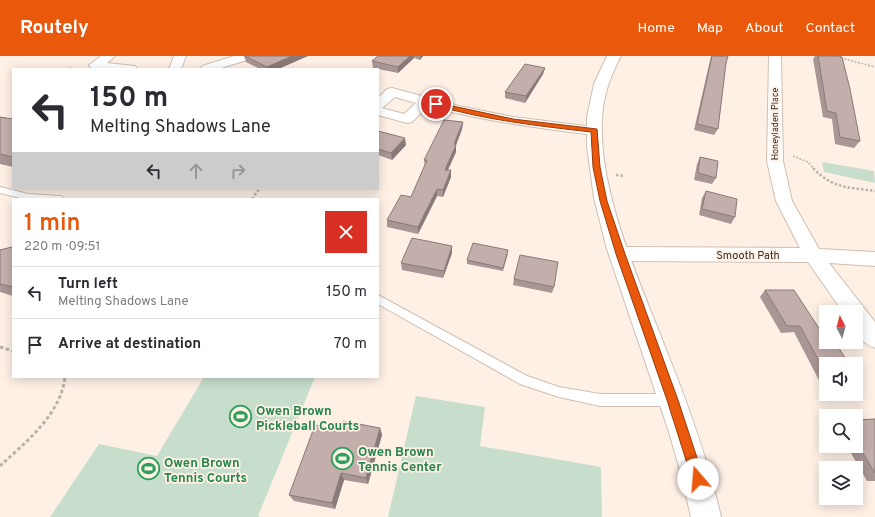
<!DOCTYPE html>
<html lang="en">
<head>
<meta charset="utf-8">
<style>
  :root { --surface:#fff; --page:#f2f2f3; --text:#2b2b33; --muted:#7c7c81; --line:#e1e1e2; --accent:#ea580c }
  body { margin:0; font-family:Overpass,sans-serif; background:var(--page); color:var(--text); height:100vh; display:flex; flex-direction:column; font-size:15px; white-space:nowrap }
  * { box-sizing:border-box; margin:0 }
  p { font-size:13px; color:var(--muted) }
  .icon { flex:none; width:22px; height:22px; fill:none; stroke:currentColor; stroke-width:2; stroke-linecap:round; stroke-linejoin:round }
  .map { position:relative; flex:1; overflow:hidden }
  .side { position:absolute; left:12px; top:142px; width:367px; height:180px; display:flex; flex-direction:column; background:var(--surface); border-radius:0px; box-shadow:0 2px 10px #0003 }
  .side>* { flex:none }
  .top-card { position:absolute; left:12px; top:12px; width:367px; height:122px; border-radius:0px; box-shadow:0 2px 10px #0003; background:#fff; color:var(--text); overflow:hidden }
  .needle { width:26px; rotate:354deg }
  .fabs { position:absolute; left:819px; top:249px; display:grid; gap:8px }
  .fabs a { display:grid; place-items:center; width:44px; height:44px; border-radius:0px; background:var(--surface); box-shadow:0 2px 10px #0003; font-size:20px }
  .pin { position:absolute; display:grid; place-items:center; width:34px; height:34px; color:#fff; margin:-17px; border:2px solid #fff; border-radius:50%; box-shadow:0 1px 4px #0007 }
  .me { position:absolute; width:44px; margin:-22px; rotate:342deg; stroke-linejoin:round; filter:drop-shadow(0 0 3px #0008) }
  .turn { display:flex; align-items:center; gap:14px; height:84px; padding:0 12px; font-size:18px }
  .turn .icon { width:52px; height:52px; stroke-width:2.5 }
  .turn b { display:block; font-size:28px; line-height:34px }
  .lanes { display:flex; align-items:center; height:38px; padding:0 12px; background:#0003; justify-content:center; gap:20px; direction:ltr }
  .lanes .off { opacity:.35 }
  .round { display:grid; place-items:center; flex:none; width:42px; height:42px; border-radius:0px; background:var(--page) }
  .summary { display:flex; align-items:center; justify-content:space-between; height:68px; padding:0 12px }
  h1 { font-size:24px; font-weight:600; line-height:30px; color:var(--accent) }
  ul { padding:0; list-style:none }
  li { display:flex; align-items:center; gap:12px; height:52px; padding:0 12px; border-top:1px solid var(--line) }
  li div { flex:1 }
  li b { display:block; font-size:15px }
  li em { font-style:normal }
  header { display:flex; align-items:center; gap:24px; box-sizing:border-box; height:56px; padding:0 20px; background:var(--accent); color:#fff }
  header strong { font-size:19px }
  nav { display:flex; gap:22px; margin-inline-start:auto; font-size:14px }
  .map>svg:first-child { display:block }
</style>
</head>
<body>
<header>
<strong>Routely</strong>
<nav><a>Home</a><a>Map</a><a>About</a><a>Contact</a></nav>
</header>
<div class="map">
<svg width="875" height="461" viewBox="0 0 875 461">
  <rect width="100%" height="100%" fill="#fef0e5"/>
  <g fill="#c7decd">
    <path d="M822 106 874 115 875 127 824 116Z"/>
    <path d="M204 321H315L258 460 261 461H50L99 388 157 400Z"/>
    <path d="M416 340 485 351 480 390 601 411 602 461H388Z"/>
  </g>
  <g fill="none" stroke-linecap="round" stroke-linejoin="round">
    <defs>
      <g id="lane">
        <path d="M0 131 28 138 61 140 65 143H25L0 137Z"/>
        <path d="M378 239 527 320 559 331 600 338H671L675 340 677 344 675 348 671 350H600L559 341 520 328 378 248Z"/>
      </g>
      <g id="street">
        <path d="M101 0H115L107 7 135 10 137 13 91 12 89 9Z"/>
        <path d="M174 0H186L181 13H169Z"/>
        <path d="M234 0H252L250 3 218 13H200L202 10Z"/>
        <path d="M769 0H781L783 105 792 145 819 193 875 196V210L829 207 875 266V292C857 286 856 272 856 256H843L808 206 620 205 613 203 611 198 613 193 620 191 800 192 776 145 767 105Z"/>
        <path d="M392 32 459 50 513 61 594 71 599 72 601 75 599 78 594 79C538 72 483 65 428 50L412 66 407 67 378 59V42L387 33ZM395 41 416 47 404 58 382 52Z"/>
      </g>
      <path id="secondary" d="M607 0H621C610 20 603 41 602 63 598 140 644 235 671 306 691 357 709 408 721 461H691L681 418 669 376 607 193 594 142 587 90V61L594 28Z"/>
    </defs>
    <use href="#lane" stroke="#cfbfb2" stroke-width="2"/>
    <use href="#street" stroke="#cfbfb2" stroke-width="2"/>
    <use href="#secondary" stroke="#cfbfb2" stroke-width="2"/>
    <g stroke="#bdb1a8" stroke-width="1.5" stroke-dasharray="2 1.5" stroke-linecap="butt">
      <path d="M841 2 875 11"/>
      <path d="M69 13 71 11"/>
      <path d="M793 100 808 106 814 113"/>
    </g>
    <g stroke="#bdb1a8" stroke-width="2.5" stroke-dasharray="2.5 2" stroke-linecap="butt">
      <path d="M813 112C833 133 848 131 875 135"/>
      <path d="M616 119 625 120"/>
      <path d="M252 143 259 133"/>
    </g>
    <g stroke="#bdb1a8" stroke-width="3" stroke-dasharray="3.5 2.5" stroke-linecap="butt">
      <path d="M0 291 13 295"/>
      <path d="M0 410C26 386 61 358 65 321"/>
    </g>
    <use href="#lane" fill="#fff" fill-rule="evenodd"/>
    <use href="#street" fill="#fff" fill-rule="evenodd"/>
    <use href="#secondary" fill="#fff" fill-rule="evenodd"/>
  </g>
  <g fill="#a99694">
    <path d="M244 0H308L278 13H260L246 6Z"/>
    <path d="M378 0H423L420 4 414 2 398 17 373 12 372 5Z"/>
    <path d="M711 0H728L726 7 718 73 714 79 694 74Z"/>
    <path d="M815 0H838L860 85 854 92 835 88 832 63 823 61 813 3Z"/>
    <path d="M545 12 543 18 525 47 505 42V36Z"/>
    <path d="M0 61 13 63V111L0 108Z"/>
    <path d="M463 66 462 73 456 89V96L448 114H451V121L443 141 437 140 418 178 387 171V164L411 141 425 110 424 104Z"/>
    <path d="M378 75 406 89 392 104 378 99Z"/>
    <path d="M700 101 716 122 712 128 694 124 697 108Z"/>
    <path d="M706 135 735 161 731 168 699 159 702 142Z"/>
    <path d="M13 190V240L0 236V194L12 191Z"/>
    <path d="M452 197 443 222 402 214 401 207Z"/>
    <path d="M508 198 503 215 467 208V204Z"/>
    <path d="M514 223 554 231 552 237 513 229Z"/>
    <path d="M765 234H794L826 308V334H824L794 276 781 277 760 241Z"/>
    <path d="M856 320 861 329 856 332Z"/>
    <path d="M875 363V425H867L847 390H856V364Z"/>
    <path d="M380 372 382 379 368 428 344 424 335 453 294 445 289 439 340 374Z"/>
  </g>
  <g fill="#897a78">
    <path d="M292 0H308L278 13H267V11Z"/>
    <path d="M410 0H414V2L398 17V11Z"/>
    <path d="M420 0H423L420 4Z"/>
    <path d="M545 12 543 18 525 47 526 40Z"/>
    <path d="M463 66 462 73 456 89V96L445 120V114L454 88Z"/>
    <path d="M405 82 406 89 392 104 391 97Z"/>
    <path d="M451 114V121L443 141V134Z"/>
    <path d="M437 133V140L418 178V171Z"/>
    <path d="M452 190V197L443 222 444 215Z"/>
    <path d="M380 372 382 379 368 428 366 422Z"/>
    <path d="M341 417 344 424 335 453 332 447Z"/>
  </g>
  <g fill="#c4aeac" stroke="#897a78">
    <path d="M245 0H292L267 11Z"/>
    <path d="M378 0H410L398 11 372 5Z"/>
    <path d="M712 0H728L726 7 718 73 697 68Z"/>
    <path d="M818 0H838L842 1 850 33 860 85 840 81 836 57 827 55Z"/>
    <path d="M525 8 545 12 526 40 505 36Z"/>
    <path d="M0 61 13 63V101L0 98Z"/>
    <path d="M444 64 463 66 454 88 456 89 445 114H451L443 134 437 133 418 171 387 164 401 139 411 141 427 104H424Z"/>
    <path d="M378 75 405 82 391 97 378 93Z"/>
    <path d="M700 101 718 105 716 122 698 117Z"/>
    <path d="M706 135 737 143 735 161 702 153Z"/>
    <path d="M412 182 452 190 444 215 401 207Z"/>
    <path d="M473 187 508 194 503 212 467 204Z"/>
    <path d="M13 190V231L0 228V194L12 191Z"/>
    <path d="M520 199 558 206 554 231 514 223Z"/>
    <path d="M765 234H794L826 283V286H828L829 288 837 289 849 308H826V318L800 270H787Z"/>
    <path d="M856 320 861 329H856Z"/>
    <path d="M875 363V417L856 386V364Z"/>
    <path d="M343 365 380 372 366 422 341 417 332 447 289 439 315 369 340 374Z"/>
  </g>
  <path fill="#ea580c" stroke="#983908" d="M434 46 513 63 597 73 600 111 607 145 625 198 678 344 704 423 702 427 698 429 694 427 692 423 667 344 616 198 600 145 593 111 591 76C538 70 485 64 434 49Z"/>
  <defs>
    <symbol id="stadium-ring" viewBox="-11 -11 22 22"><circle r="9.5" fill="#fef0e5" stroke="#2e9e5b" stroke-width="1.5"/><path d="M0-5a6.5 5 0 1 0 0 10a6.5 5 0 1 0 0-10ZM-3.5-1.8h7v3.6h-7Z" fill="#2e9e5b"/></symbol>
  </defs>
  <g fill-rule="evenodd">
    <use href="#stadium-ring" x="228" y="348" width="25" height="25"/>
    <use href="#stadium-ring" x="330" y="390" width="25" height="25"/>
    <use href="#stadium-ring" x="136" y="400" width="25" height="25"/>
  </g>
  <g text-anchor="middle" stroke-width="3.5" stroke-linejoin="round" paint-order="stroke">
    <g font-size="9" fill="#36302b" stroke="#fef0e5">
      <text transform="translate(775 68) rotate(-90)" y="3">Honeyladen Place</text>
    </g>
    <g font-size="11" fill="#36302b" stroke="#fef0e5">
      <text x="748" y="203">Smooth Path</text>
    </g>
    <g font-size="13" font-weight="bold" fill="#27864d" stroke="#fef0e5" text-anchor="start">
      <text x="256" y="359">Owen Brown<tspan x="256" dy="15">Pickleball Courts</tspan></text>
      <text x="358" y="400">Owen Brown<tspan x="358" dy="15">Tennis Center</tspan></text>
      <text x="164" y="411">Owen Brown<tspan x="164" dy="15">Tennis Courts</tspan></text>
    </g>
  </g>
</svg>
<div class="fabs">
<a><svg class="needle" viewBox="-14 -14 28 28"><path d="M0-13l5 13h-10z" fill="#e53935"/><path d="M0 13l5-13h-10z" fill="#7c7c81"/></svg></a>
<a><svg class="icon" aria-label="sound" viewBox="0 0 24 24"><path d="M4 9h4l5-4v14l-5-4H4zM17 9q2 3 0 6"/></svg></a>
<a><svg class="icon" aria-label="search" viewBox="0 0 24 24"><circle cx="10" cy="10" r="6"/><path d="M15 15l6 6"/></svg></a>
<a><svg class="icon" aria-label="layers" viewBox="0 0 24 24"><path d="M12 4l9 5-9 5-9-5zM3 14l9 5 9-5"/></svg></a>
</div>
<div class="pin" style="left:436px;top:48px;background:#d93025"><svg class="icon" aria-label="arrive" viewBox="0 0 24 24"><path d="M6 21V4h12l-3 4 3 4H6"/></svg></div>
<svg class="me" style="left:698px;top:423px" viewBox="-20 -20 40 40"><circle r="19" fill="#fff"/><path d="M0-13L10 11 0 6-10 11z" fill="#ea580c"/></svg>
<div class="top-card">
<div class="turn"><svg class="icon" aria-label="left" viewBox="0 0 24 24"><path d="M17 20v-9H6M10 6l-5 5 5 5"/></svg><div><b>150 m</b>Melting Shadows Lane</div></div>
<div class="lanes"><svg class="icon" aria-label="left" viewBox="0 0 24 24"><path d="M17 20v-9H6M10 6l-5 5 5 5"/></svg><svg class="icon off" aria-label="ahead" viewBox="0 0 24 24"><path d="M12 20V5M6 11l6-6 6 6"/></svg><svg class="icon off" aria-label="right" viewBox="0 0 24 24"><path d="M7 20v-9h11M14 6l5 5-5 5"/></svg></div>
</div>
<section class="side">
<div class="summary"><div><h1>1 min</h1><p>220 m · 09:51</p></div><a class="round" style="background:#d93025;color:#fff"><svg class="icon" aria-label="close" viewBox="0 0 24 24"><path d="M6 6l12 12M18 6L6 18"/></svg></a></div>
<ul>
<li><svg class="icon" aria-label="left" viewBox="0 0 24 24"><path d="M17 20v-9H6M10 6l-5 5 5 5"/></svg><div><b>Turn left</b><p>Melting Shadows Lane</p></div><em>150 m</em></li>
<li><svg class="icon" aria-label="arrive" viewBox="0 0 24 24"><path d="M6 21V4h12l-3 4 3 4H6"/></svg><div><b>Arrive at destination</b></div><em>70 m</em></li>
</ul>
</section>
</div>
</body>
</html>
